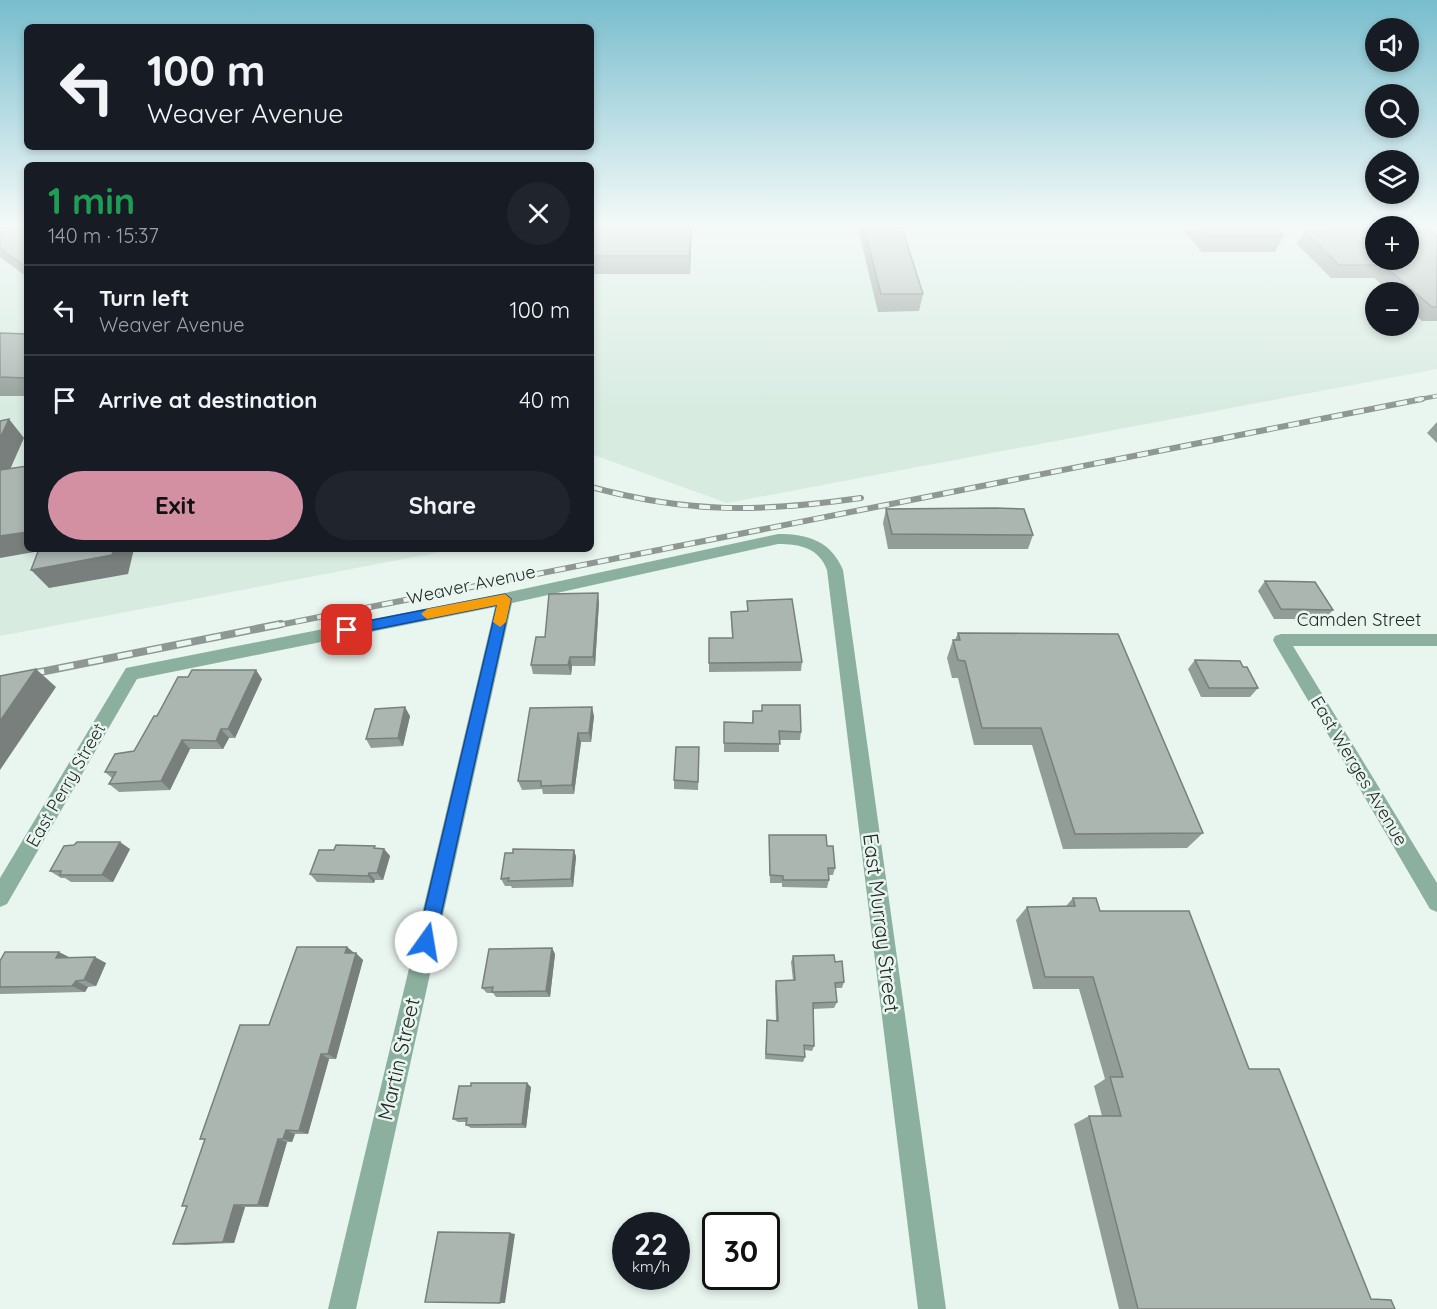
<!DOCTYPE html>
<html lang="en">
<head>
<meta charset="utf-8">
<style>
  :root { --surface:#171b24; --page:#20242c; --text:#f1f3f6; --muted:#9ea1a6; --line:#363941; --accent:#d290a2 }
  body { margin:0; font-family:Quicksand,sans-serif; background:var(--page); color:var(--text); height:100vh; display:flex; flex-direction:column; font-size:22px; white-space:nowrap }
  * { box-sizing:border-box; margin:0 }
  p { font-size:20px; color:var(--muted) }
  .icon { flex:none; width:33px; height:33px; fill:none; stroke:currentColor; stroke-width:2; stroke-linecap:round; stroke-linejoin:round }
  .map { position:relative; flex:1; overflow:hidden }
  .sheet { position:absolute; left:24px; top:162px; width:570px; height:390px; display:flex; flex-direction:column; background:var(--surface); border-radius:9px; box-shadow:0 3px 9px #0003 }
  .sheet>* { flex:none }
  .top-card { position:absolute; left:24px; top:24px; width:570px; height:126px; border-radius:9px; box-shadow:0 3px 9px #0003; background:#171b24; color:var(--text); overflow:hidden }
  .controls { position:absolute; left:1365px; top:18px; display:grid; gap:12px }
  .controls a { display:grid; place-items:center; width:54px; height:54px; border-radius:50%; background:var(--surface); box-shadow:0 3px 9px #0003; font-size:30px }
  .speed { position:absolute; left:612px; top:1212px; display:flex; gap:12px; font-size:30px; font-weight:700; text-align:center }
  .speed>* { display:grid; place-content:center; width:78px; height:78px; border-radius:50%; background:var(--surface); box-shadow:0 3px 9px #0003; line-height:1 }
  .speed small { font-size:15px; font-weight:400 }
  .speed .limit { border:3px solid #111; border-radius:9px; background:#fff; color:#111 }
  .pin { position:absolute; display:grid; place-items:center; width:51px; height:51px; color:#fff; margin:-26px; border-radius:12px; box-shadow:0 3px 9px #0006 }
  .me { position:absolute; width:66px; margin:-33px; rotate:13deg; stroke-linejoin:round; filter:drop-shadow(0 0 4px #0008) }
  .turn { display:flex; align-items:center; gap:21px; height:126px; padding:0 24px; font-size:27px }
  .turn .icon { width:78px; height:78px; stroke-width:2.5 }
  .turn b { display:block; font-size:42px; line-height:51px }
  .round { display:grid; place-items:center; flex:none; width:63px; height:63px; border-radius:32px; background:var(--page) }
  .head { display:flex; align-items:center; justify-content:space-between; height:102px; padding:0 24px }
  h1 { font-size:36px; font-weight:800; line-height:45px; color:#1e9e55 }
  .primary-button { display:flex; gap:12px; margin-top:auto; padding:12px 24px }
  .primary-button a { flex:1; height:69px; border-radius:36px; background:var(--accent); color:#111; font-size:24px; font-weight:800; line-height:69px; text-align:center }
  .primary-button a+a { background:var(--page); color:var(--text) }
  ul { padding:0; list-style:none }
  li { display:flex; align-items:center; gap:18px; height:90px; padding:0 24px; border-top:2px solid var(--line) }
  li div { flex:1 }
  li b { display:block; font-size:22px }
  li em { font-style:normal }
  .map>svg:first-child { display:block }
</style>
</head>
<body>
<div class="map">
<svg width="1437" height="1309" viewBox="0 0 1437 1309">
  <rect width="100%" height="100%" fill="#e9f5ef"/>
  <g fill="#d7ebe1" fill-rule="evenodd">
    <path d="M0 228H27V549H456L0 636Z"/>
    <path d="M591 228H1375L1376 260H1408L1409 228H1434L1437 230V369L727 503 591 454ZM1376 292H1408V326H1376Z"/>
  </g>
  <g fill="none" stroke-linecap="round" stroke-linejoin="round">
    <g fill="#8cb09f" fill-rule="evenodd">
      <path d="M778 534C808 534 831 541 843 570L946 1309H918L827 570C819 548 800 544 778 544L512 603 356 1309H328L495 607 137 679 7 904 0 907V878L126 668 505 593Z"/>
      <path d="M1281 634H1437V646H1293L1437 883V912L1430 909 1275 644 1273 640 1275 636Z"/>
    </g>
    <defs>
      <path id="rail-far2" d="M1415 400 1437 396"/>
      <g id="rail-far1">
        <path d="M591 487C690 514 761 512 861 498"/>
        <path d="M274 626 1422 399"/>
      </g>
      <path id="rail" d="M0 680 281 624"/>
    </defs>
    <use href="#rail-far2" stroke="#8e9792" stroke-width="4.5"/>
    <use href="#rail-far1" stroke="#8e9792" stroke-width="6"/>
    <use href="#rail" stroke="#8e9792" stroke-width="8"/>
    <use href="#rail-far2" stroke="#e9f5ef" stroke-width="3" stroke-dasharray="9" stroke-linecap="butt"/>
    <use href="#rail-far1" stroke="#e9f5ef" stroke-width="4" stroke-dasharray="11" stroke-linecap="butt"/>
    <use href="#rail" stroke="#e9f5ef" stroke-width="5" stroke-dasharray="15" stroke-linecap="butt"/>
  </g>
  <g fill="#939d98">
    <path d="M0 228H27V277L0 257Z"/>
    <path d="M591 228H692L690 274H591Z"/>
    <rect x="734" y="228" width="50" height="1"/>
    <path d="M858 228H902L923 294 919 311 878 312Z"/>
    <path d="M1181 228H1277L1284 235 1275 252H1202Z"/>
    <path d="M1310 228H1376L1437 236V321H1422L1408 309V292H1390L1374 278H1331L1297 244 1304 231H1313Z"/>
    <path d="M0 333 27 334V396H0Z"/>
    <path d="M1437 422V443L1427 433Z"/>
    <path d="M886 509 1033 535 1028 549H888L883 523Z"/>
    <path d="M1265 581 1333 610 1325 619H1274L1258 591Z"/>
    <path d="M747 601 802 662 801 671 709 672V638H732L731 612 747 611Z"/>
    <path d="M599 602 595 666H572L571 675 533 674 531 665Z"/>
    <path d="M958 633 1203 833 1187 848 1063 849 1032 745H974L958 678H952L947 658 953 640H955Z"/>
    <path d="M1195 660 1243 667 1258 688 1250 697H1201L1188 669Z"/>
    <path d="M262 679 235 738H229L223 749H190L170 790 119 792 109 784 112 778 105 772 134 751 157 716Z"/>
    <path d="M762 705 801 732 800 740H779V752H724V722L752 723 753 711H762Z"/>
    <path d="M410 716 403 746 371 748 366 739Z"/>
    <path d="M594 716 591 742H581L574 794H543L542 789 522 790 518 781Z"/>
    <path d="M699 756 698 790 674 789V780Z"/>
    <path d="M769 835 827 846 835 868 833 875H829V880L827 888 782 887V883H770L769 842Z"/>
    <path d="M377 848 384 849 390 856 383 880H375L374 883 317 882 310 874 334 850Z"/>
    <path d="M130 849 113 882H71L65 878H61L50 871Z"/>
    <path d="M574 850 576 857 573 887 512 888 511 886H505L501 879Z"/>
    <path d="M1073 898 1100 911 1249 1069 1371 1299 1395 1309H1119L1074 1124 1089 1116H1102L1094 1086 1105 1079 1079 989H1033L1016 920 1027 907 1066 906Z"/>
    <path d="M347 947 363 960 336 1059H329L308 1134H295L292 1142H287L268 1207H245L234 1243 185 1245 173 1244 187 1206H182L205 1140 200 1139 269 1025Z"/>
    <path d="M552 948 555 954 550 997H496L493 993H487L482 988Z"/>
    <path d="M793 956 835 962 844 982 842 988H835L837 1002 834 1008 813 1009 814 1046 812 1051 805 1050V1057L803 1062 765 1059 767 1020 776 1021 775 987 776 981 793 980 791 962Z"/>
    <path d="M70 958 106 963 96 986 88 987 85 992 0 994V961Z"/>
    <path d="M531 1087 526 1128H471L466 1125 467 1122H458L453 1119Z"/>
  </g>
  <g fill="#787f7c">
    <path d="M691 228H692L690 274 689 256Z"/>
    <path d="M9 419 24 438 0 492V438Z"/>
    <path d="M27 532V549H51L0 558V536Z"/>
    <path d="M114 549H134L128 574 49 588 31 570Z"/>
    <path d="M598 593 599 602 595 666 593 657Z"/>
    <path d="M570 657 572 666 571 675 568 665Z"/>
    <path d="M36 669 56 687 0 770V721Z"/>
    <path d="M256 670 262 679 235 738 228 729Z"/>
    <path d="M405 707 410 716 403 746 398 738Z"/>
    <path d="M592 707 594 716 591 742 589 733Z"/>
    <path d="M221 729 229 738 223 749 216 741Z"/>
    <path d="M578 733 581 742 574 794 572 785Z"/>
    <path d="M182 740 190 749 170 790 161 781Z"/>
    <path d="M120 842 130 849 113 882 102 875Z"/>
    <path d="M384 849 390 856 383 880 377 873Z"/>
    <path d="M574 850 576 857 573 887 571 879Z"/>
    <path d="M369 873 375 880 374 883 368 876Z"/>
    <path d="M347 947 354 953H345Z"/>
    <path d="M552 948 555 954 550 997 546 991Z"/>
    <path d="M59 952 71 958H56Z"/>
    <path d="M356 953 363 960 336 1059 328 1054Z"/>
    <path d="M95 957 106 963 96 986 84 980Z"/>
    <path d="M76 981 88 987 85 992 72 986Z"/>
    <path d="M321 1054 329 1059 308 1134 299 1131Z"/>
    <path d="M527 1083 531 1087 526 1128 522 1124Z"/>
    <path d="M286 1130 295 1134 292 1142 283 1139Z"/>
    <path d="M278 1139 287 1142 268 1207 258 1205Z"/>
    <path d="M234 1205 245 1207 234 1243 223 1242Z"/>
    <path d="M510 1233 515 1234 505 1303H500Z"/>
  </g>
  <g fill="#abb6b1" stroke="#787f7c" stroke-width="1.5">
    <path d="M0 228H27V268L0 248Z"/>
    <path d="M591 228H691L689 256H591Z"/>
    <path d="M864 228H902L923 294H881Z"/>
    <path d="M1203 228H1277L1284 235H1210Z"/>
    <path d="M1330 228H1376V260H1408V228H1426L1437 236V307H1432L1383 265H1339L1304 231H1334Z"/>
    <path d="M0 333 27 334V378L0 377Z"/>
    <path d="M9 419 0 438V421Z"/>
    <path d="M27 466V532L0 536V470Z"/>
    <path d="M995 508 1024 509 1033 535 892 534 886 509Z"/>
    <path d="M39 549H114L112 555 31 570Z"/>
    <path d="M1265 581 1315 582 1333 610 1281 609Z"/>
    <path d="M598 593 593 657H570L568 665H531L536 637H545L549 594Z"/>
    <path d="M792 599 802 662 709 663V638H733L731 612 748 611 747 601Z"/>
    <path d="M958 633 1118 634 1203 833 1075 834 1041 728H982L965 661 958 660 953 640H960Z"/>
    <path d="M1195 660 1240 661 1243 667H1247L1258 688H1209Z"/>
    <path d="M36 669 0 721V676Z"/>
    <path d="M192 670H256L228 729H221L216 741 182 740 161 781 109 784 116 772H105L115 754 134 751 154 716H157L178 677H188Z"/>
    <path d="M762 705H800L801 732 779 731 780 744 724 743V722L753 723V711H762Z"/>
    <path d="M405 707 398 738 366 739 375 709Z"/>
    <path d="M592 707 589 733H578L572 785 541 786V781H518L530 708Z"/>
    <path d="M676 747H699L698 782 674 780Z"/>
    <path d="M769 835H826L827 846H833L835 868H828L829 880H783V876L770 875Z"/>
    <path d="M77 842H120L102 875H60L61 871H50L64 846 74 845Z"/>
    <path d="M336 845 375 846 374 848 384 849 377 873H369L368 876 310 874 319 850H334Z"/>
    <path d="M513 849 574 850 571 879 508 881 509 878 501 879 505 853H513Z"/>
    <path d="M1073 898H1096L1100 911H1189L1249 1069H1279L1371 1299 1391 1300 1395 1309H1138L1089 1116H1121L1110 1077H1123L1093 977H1045L1027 907 1075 906Z"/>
    <path d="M297 947H347L345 953H356L328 1054H321L299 1131 286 1130 283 1139H278L258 1205H234L223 1242 173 1244 187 1206H182L205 1139H200L240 1025H269Z"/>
    <path d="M552 948 546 991 492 992 493 987 482 988 489 949Z"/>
    <path d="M5 952H59L56 958 95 957 84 980 76 981 72 986 0 987V961Z"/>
    <path d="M834 955 835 962 842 961 844 982 835 983 837 1002 813 1003 814 1046 804 1045 805 1057 766 1054 767 1020 778 1021 776 981 795 980 793 956Z"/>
    <path d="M471 1083H527L522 1124 466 1125 467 1118 453 1119 459 1086H471Z"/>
    <path d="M438 1232 510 1233 500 1303 425 1302Z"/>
  </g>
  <linearGradient id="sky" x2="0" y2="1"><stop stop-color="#78bdcd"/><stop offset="0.55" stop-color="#f5faf8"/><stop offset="1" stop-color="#f5faf8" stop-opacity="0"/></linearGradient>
  <rect width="1437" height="411" fill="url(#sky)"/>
  <path fill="#1a73e8" stroke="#114b97" stroke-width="1.5" d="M505 594 511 599 435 942 432 949 426 951 420 949 417 942 497 605 347 635 341 630 347 625Z"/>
  <path fill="#f59e0b" d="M505 594 511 599 506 622 500 627 493 622 497 605 427 619 421 614 427 609Z"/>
  <g text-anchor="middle" stroke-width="5" stroke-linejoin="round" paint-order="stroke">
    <g font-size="18" fill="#242927" stroke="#e9f5ef">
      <text transform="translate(471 585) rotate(-12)" y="6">Weaver Avenue</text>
      <text x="1359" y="626">Camden Street</text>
      <text transform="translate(1359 771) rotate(59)" y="6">East Werges Avenue</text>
      <text transform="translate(66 785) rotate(-60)" y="6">East Perry Street</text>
    </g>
    <g font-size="21" fill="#242927" stroke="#e9f5ef">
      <text transform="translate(881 923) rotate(83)" y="7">East Murray Street</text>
      <text transform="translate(399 1059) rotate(-77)" y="7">Martin Street</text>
    </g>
  </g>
</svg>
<div class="controls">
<a><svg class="icon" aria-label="sound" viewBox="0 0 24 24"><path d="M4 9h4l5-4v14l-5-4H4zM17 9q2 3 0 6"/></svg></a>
<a><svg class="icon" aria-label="search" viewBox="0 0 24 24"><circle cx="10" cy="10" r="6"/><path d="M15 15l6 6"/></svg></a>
<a><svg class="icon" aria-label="layers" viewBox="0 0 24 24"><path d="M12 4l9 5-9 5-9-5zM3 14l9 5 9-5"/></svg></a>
<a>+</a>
<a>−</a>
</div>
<div class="speed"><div>22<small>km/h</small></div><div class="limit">30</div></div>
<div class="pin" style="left:347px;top:630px;background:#d93025"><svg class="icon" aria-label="arrive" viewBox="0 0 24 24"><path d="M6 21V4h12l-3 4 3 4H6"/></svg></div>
<svg class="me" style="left:426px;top:942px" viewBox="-20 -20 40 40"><circle r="19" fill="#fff"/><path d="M0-13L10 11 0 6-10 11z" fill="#1a73e8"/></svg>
<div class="top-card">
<div class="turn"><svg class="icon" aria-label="left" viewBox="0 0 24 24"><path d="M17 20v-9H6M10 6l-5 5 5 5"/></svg><div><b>100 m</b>Weaver Avenue</div></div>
</div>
<section class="sheet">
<div class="head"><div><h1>1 min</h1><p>140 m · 15:37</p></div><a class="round"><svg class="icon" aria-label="close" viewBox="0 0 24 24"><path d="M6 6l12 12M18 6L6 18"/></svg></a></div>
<ul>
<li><svg class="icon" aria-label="left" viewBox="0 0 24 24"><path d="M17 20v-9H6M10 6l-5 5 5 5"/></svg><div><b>Turn left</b><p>Weaver Avenue</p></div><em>100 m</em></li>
<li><svg class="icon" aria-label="arrive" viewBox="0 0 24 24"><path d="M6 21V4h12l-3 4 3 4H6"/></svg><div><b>Arrive at destination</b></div><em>40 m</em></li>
</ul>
<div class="primary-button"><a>Exit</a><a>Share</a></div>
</section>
</div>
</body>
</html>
